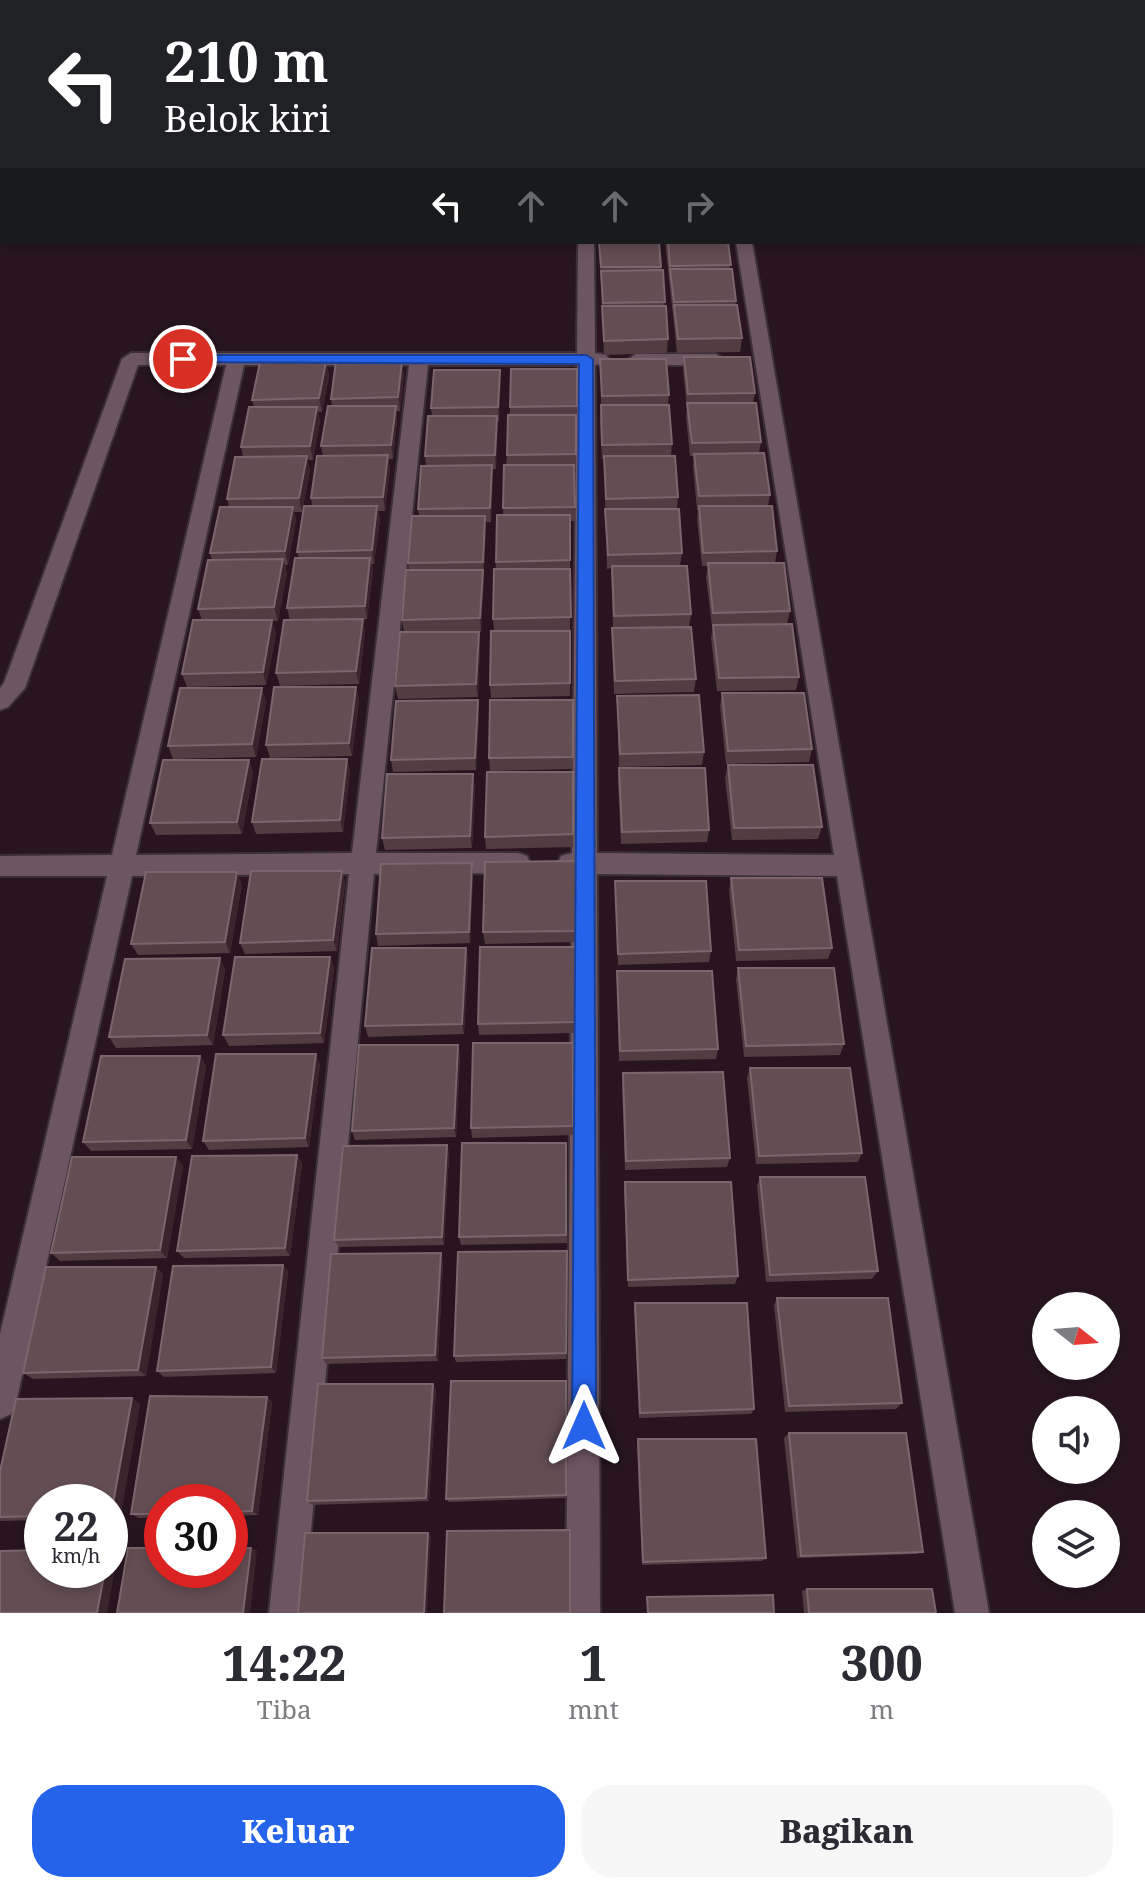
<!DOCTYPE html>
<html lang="id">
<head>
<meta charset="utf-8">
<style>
  :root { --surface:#fff; --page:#f7f7f7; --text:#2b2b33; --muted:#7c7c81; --accent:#2563eb }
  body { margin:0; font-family:"Noto Serif",serif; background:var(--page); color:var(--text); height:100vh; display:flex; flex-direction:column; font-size:30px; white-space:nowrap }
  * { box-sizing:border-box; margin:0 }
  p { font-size:26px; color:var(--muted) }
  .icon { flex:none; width:44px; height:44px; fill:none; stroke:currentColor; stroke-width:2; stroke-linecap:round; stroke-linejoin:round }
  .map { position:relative; height:1613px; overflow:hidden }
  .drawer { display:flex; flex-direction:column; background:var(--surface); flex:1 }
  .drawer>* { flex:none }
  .guide { position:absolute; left:0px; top:0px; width:1146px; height:244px; box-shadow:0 4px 12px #0003; background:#202124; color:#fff; overflow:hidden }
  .needle { width:52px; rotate:107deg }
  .fabs { position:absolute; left:1032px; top:1292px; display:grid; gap:16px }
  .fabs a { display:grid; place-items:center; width:88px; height:88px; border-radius:50%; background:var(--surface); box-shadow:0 4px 12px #0003; font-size:40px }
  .speed { position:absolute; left:24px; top:1484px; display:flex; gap:16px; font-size:40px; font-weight:700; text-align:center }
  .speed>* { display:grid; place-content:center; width:104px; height:104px; border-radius:50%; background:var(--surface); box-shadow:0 4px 12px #0003; line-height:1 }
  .speed small { font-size:20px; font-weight:400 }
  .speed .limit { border:12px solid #d22; background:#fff; color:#111 }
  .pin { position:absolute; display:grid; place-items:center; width:68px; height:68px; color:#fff; margin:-34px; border:4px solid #fff; border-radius:50%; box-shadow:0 2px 8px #0007 }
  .me { position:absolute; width:88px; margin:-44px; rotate:0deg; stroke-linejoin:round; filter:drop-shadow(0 0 6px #0008) }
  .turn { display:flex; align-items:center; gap:28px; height:168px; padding:0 32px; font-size:36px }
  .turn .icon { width:104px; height:104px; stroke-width:2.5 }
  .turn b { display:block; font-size:56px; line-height:68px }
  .lanes { display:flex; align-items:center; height:76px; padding:0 32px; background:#0003; justify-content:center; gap:40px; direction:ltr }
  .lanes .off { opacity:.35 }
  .eta { display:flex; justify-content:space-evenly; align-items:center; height:136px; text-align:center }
  .eta b { font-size:48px; font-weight:800; line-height:56px }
  .primary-button { display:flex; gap:16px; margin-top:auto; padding:16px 32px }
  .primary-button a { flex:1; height:92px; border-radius:32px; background:var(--accent); color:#fff; font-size:32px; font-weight:800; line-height:92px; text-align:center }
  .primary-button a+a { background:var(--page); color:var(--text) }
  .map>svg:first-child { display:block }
</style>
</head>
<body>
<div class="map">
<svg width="1145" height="1613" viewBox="0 0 1145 1613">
  <rect width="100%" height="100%" fill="#281520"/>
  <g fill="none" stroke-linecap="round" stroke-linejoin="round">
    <defs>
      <g id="street">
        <rect x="441" y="0" width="14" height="2"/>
        <rect x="576" y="0" width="14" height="2"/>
        <rect x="699" y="0" width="14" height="2"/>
        <path d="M1115 0H1129L1130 2H1116Z"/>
        <rect x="1144" y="34" width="1" height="9"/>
        <path d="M578 242H594L595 353 606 355 609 359 606 363 595 365 597 853 834 855 736 242H752L989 1613H955L837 876 597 874 600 1613H566L572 873 561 870 558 863 561 856 572 853 577 365H428L376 853H518L527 856 530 863 527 870 518 873 374 874 303 1613H269L349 874 132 876 16 1403 11 1414 0 1419V1334L107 876H0V856L112 855 226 365H138L25 688 8 707 0 710V688L4 683 122 359 131 353H577ZM244 365H409L352 853 136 855Z"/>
        <path d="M636 354H716L725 360 716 366 630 364 627 360Z"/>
      </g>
    </defs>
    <use href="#street" stroke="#3d2f37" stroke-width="4"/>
    <use href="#street" fill="#6d5662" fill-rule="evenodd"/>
  </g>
  <g fill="#533c42">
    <path d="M1136 0H1145V16L1144 2H1138Z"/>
    <path d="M599 242 661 267 668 339 667 353 604 355Z"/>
    <path d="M665 242H728L730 269 742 338 740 352 677 353Z"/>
    <path d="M684 357 755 393 753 403 761 442 759 453 770 495 768 506 777 551 775 563 790 611 787 624 799 677 796 690 717 691 711 638 713 626H712L706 577 708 566H702L697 520 698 510H697L693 467 694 456H690L686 417 687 408 683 371Z"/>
    <path d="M600 359 669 395 668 405 672 444 671 456 678 497 677 509 682 553 680 566 691 614 689 627 696 679 694 692 614 694 612 641 613 628 611 568 607 569 604 459H602L600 419 601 405Z"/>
    <path d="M326 362 329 376 322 412H318L320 421 313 460H307L310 470 302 512H294L296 520 288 565H285L287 573 278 621H272L276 634 266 685 187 687 182 674 202 620 198 609 212 560 210 553 229 507 227 499 243 456 241 447 254 407 252 400Z"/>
    <path d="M577 369V420H576V468H574L575 521H570V696L491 698 490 685 494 631 493 619 496 562 503 515 510 407Z"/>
    <path d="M500 370 499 421H497L496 469H493L491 522H486L481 632H479L480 645 478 697 398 699 395 686 404 632 402 620 409 570 408 563 419 516 418 509 426 466 425 456 432 416 431 408Z"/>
    <path d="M404 375 400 411H396L397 420 393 459H388L390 469 385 511H378L380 519 374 564H372L373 572 367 619 363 620 365 633 359 684 280 686 276 673 290 620 287 608 299 558 297 552 312 506 311 498 323 456 321 446 332 406 331 399Z"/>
    <path d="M356 687 359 700 352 756 270 758 266 745Z"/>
    <path d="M722 693 812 749 809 762 726 764 720 706Z"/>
    <path d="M617 696 704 752 702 765 619 767Z"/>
    <path d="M478 700 479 713 476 770 393 772 391 760Z"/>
    <path d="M573 700V769L490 771 489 758Z"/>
    <path d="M266 701 256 757 173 759 168 746Z"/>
    <path d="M347 759 350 771 343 832 256 834 252 822Z"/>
    <path d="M249 760 253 773 242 834 156 835 150 823Z"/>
    <path d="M728 765 822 827 818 839 732 840 725 778Z"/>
    <path d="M619 768 709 830 707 842 621 844 618 781Z"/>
    <path d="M573 772V847L486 849 485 837Z"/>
    <path d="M475 786 472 848 385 850 382 838Z"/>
    <path d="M576 861V942L485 944 483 932Z"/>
    <path d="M342 871 345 883 337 951 245 954 240 943Z"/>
    <path d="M473 875 470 943 378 946 376 934Z"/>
    <path d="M731 878 832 948 828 959 736 961 729 890Z"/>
    <path d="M615 881 711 951 709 962 618 965Z"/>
    <path d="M242 884 230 953 138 955 131 944Z"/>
    <path d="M575 947V1033L479 1035 478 1024Z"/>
    <path d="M466 948 468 959 464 1034 368 1037 365 1026Z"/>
    <path d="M330 957 334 968 324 1043 229 1046 223 1035Z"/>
    <path d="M220 958 225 970 213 1045 116 1048 109 1037Z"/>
    <path d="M738 968 844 1044 840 1055 744 1057 736 979Z"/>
    <path d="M617 971 718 1049 716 1059 619 1061Z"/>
    <path d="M573 1043V1135L472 1138 471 1128Z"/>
    <path d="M458 1045 460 1055 456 1137 355 1140 352 1131Z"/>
    <path d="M200 1056 206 1066 192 1149 91 1151 83 1142Z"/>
    <path d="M320 1064 309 1147 209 1150 203 1141Z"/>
    <path d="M750 1068 862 1153 858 1162 756 1164 747 1078Z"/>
    <path d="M623 1073 730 1158 727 1167 625 1170 622 1082Z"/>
    <path d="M566 1143 567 1243 461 1245 459 1237Z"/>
    <path d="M447 1145 449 1154 444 1245 339 1247 334 1240Z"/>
    <path d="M297 1155 302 1164 290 1256 184 1258 177 1251Z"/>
    <path d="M183 1166 167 1258 60 1261 51 1253Z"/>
    <path d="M760 1177 878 1271 872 1279 766 1282 757 1186Z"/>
    <path d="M625 1182 738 1276 735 1284 628 1287 624 1190Z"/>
    <path d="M567 1251 566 1359 456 1362 454 1356Z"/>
    <path d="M443 1261 438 1361 326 1364 322 1358Z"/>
    <path d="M283 1265 288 1272 276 1373 164 1377 157 1371Z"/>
    <path d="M156 1267 163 1274 146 1376 33 1379 23 1373Z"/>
    <path d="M777 1298 902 1403 896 1409 785 1412 774 1305Z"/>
    <path d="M635 1303 754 1409 751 1414 639 1418 634 1310Z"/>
    <path d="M566 1381V1498L449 1502 446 1499Z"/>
    <path d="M433 1384 436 1390 429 1501 312 1505 307 1501Z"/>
    <path d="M267 1397 272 1402 258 1515 230 1516V1502H162V1517L139 1518 131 1514Z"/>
    <path d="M140 1404 120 1518H110V1502H42V1520L0 1521V1471Z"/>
    <path d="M789 1433 923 1552 916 1554 797 1558 784 1438Z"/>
    <path d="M638 1439 766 1558 762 1561 642 1565 637 1444Z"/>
    <path d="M807 1589 936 1613H804L802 1591Z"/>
  </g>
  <g fill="#3b252d">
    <path d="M402 361 404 375 400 411 398 397Z"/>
    <path d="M326 362 329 376 322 412 319 398Z"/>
    <path d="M500 370 501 384 499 421 498 407Z"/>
    <path d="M396 406 397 420 393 459 391 445Z"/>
    <path d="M317 407 320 421 313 460 310 446Z"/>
    <path d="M497 416 498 430 496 469 495 455Z"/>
    <path d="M388 455 390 469 385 511 383 497Z"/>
    <path d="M307 456 310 470 302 512 299 498Z"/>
    <path d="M492 465 493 479 491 522 490 508Z"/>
    <path d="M377 506 380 519 374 564 372 550Z"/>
    <path d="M293 507 296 520 288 565 285 551Z"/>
    <path d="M485 516 486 530 484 575 483 562Z"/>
    <path d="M370 558 373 572 367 619 365 606Z"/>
    <path d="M283 559 287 573 278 621 274 607Z"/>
    <path d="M483 570 484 584 481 632 480 618Z"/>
    <path d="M363 619 365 633 359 684 356 671Z"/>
    <path d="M272 620 276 634 266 685 263 672Z"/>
    <path d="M479 632 480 645 478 697 476 684Z"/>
    <path d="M356 687 359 700 352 756 349 743Z"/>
    <path d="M262 688 266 701 256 757 252 744Z"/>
    <path d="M478 700 479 713 476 770 475 758Z"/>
    <path d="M347 759 350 771 343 832 340 820Z"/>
    <path d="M249 760 253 773 242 834 237 822Z"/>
    <path d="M473 774 475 786 472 848 470 836Z"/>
    <path d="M472 863 473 875 470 943 469 932Z"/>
    <path d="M342 871 345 883 337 951 333 940Z"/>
    <path d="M237 872 242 884 230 953 225 942Z"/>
    <path d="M466 948 468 959 464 1034 462 1024Z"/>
    <path d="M330 957 334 968 324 1043 320 1033Z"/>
    <path d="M220 958 225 970 213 1045 207 1035Z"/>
    <path d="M458 1045 460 1055 456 1137 454 1128Z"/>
    <path d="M316 1054 320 1064 309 1147 305 1138Z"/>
    <path d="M200 1056 206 1066 192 1149 186 1140Z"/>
    <path d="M447 1145 449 1154 444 1245 442 1237Z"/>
    <path d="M297 1155 302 1164 290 1256 285 1248Z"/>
    <path d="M176 1157 183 1166 167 1258 160 1250Z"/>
    <path d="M441 1253 443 1261 438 1361 435 1355Z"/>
    <path d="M283 1265 288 1272 276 1373 271 1367Z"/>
    <path d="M156 1267 163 1274 146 1376 138 1370Z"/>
    <path d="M433 1384 436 1390 429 1501 426 1498Z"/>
    <path d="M267 1397 272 1402 258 1515 252 1511Z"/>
    <path d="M132 1398 140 1404 120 1518 111 1515Z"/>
    <path d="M428 1533 431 1536 427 1613H424Z"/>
    <path d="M251 1548 257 1550 250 1613H243Z"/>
    <path d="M110 1550 118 1553 107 1613H97L105 1570H110Z"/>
  </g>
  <g fill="#644e54" stroke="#7a666c" stroke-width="2">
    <rect x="522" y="0" width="48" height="2"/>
    <path d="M593 0H641L642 2H593Z"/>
    <rect x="648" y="0" width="48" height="2"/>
    <path d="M599 242H659L661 267H601Z"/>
    <path d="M668 242H728L731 265 670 266Z"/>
    <path d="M670 269H732L736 301 674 302Z"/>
    <path d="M663 270 665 302 603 303 601 271Z"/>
    <path d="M674 305H737L742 338 678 339Z"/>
    <path d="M602 306H666L668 339 604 341Z"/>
    <path d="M684 357H750L755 393 688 394Z"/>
    <path d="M600 359H666L669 395 602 396Z"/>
    <path d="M336 361H402L398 397 331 399Z"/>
    <path d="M260 362H326L319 398 252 400Z"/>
    <path d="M511 369H577V406L510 407Z"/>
    <path d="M434 370H500L498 407 431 408Z"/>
    <path d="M687 403H756L761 442 692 443Z"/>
    <path d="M601 405H669L672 444 602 445Z"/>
    <path d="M328 406H396L391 445 321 446Z"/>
    <path d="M249 407H317L310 446 241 447Z"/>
    <path d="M508 415H576V454L507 455Z"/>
    <path d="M428 416H497L495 455 425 456Z"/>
    <path d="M764 453 770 495 699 496 694 454Z"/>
    <path d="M388 455 383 497 311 498 317 456Z"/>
    <path d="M307 456 299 498 227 499 235 457Z"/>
    <path d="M604 456H675L678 497 606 499Z"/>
    <path d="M492 465 490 508 418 509 421 466Z"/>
    <path d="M504 465H574L575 507 503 508Z"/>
    <path d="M304 506H377L372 550 297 552Z"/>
    <path d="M699 506H772L777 551 703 553Z"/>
    <path d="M220 507H293L285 551 210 553Z"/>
    <path d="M605 509H679L682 553 608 555Z"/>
    <path d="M497 515H570V560L496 562Z"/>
    <path d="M412 516H485L483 562 408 563Z"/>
    <path d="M295 558H370L365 606 287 608Z"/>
    <path d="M283 559 274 607 198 609 208 560Z"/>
    <path d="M708 563H784L790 611 713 613Z"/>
    <path d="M612 566H687L691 614 614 616Z"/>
    <path d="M494 569H570L571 617 493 619Z"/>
    <path d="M406 570H483L480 618 402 620Z"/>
    <path d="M363 619 356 671 276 673 284 620Z"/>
    <path d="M193 620H272L263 672 182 674Z"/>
    <path d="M792 624 799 677 719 678 713 625Z"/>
    <path d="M691 627 696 679 615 681 612 628Z"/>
    <path d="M491 631H570V683L490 685Z"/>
    <path d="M400 632H479L476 684 395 686Z"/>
    <path d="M274 687H356L349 743 266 745Z"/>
    <path d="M180 688H262L252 744 168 746Z"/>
    <path d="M722 693H804L812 749 728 751Z"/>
    <path d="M699 695 704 752 620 754 617 696Z"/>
    <path d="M478 700 475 758 391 760 396 701Z"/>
    <path d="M490 700H573V757L489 758Z"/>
    <path d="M262 759H347L340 820 252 822Z"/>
    <path d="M163 760H249L237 822 150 823Z"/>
    <path d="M728 765H813L822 827 734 828Z"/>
    <path d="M619 768H705L709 830 622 832Z"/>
    <path d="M487 772H573V834L485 837Z"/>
    <path d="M387 774H473L470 836 382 838Z"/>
    <path d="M576 861V931L483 932 485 862Z"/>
    <path d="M472 863 469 932 376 934 381 864Z"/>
    <path d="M251 871H342L333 940 240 943Z"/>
    <path d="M146 872H237L225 942 131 944Z"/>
    <path d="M731 878H822L832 948 739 950Z"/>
    <path d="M615 881H706L711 951 618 954Z"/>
    <path d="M480 947H575V1022L478 1024Z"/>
    <path d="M372 948H466L462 1024 365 1026Z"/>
    <path d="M235 957H330L320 1033 223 1035Z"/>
    <path d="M220 958 207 1035 109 1037 125 959Z"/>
    <path d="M738 968H834L844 1044 746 1046Z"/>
    <path d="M617 971H712L718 1049 620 1051Z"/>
    <path d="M473 1043H573V1126L471 1128Z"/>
    <path d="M359 1045H458L454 1128 352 1131Z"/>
    <path d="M216 1054H316L305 1138 203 1141Z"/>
    <path d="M101 1056H200L186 1140 83 1142Z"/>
    <path d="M750 1068H850L862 1153 759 1156Z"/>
    <path d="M723 1072 730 1158 626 1161 623 1073Z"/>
    <path d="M462 1143H566V1235L459 1237Z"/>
    <path d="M447 1145 442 1237 334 1240 343 1146Z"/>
    <path d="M297 1155 285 1248 177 1251 192 1156Z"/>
    <path d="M72 1157H176L160 1250 51 1253Z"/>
    <path d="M760 1177H865L878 1271 770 1275Z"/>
    <path d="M625 1182H731L738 1276 628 1280Z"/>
    <path d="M567 1251 566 1353 454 1356 458 1252Z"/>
    <path d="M441 1253 435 1355 322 1358 331 1254Z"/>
    <path d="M283 1265 271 1367 157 1371 173 1266Z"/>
    <path d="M46 1267H156L138 1370 23 1373Z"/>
    <path d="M777 1298H888L902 1403 789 1406Z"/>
    <path d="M635 1303H747L754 1409 640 1413Z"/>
    <path d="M451 1381H566V1495L446 1499Z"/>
    <path d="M318 1384H433L426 1498 307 1501Z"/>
    <path d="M150 1396 267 1397 252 1511 230 1512V1502H162V1514H131Z"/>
    <path d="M132 1398 111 1515H110V1502H42V1516L0 1517V1471L16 1399Z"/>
    <path d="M789 1433H906L923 1552 801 1556Z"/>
    <path d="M638 1439H756L766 1558 643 1562Z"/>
    <path d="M570 1530V1613H444L447 1531Z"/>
    <path d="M305 1533H428L424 1613H298Z"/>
    <path d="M128 1548H162V1570H230V1548H251L243 1613H117Z"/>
    <path d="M42 1550V1570H105L97 1613H0V1551Z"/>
    <path d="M807 1589H932L936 1613H809Z"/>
    <path d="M773 1595 774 1613H648L647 1597Z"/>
  </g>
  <path fill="#2563eb" stroke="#184099" stroke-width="2" d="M183 355H586L593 359 596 1426 592 1434 584 1438 575 1434 572 1426 579 364 179 362V356Z"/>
</svg>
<div class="fabs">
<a><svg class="needle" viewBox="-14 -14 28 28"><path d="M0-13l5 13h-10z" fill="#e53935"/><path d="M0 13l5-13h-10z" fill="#7c7c81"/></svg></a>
<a><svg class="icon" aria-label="sound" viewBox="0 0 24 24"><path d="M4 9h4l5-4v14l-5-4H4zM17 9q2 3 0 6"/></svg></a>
<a><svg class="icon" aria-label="layers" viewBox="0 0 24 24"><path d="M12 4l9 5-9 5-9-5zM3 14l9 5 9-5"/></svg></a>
</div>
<div class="speed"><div>22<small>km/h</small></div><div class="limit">30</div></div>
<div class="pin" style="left:183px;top:359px;background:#d93025"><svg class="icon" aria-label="arrive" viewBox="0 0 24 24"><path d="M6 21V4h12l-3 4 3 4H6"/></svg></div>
<svg class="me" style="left:584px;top:1426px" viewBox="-20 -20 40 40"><path d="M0-17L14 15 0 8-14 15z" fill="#2563eb" stroke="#fff" stroke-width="4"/></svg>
<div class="guide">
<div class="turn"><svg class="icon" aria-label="left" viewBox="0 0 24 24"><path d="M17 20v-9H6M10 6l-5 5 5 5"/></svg><div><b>210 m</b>Belok kiri</div></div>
<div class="lanes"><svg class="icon" aria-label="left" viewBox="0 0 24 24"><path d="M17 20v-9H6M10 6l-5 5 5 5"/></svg><svg class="icon off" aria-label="ahead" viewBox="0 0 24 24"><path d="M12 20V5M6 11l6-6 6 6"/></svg><svg class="icon off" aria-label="ahead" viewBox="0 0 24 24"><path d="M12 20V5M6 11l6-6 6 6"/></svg><svg class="icon off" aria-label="right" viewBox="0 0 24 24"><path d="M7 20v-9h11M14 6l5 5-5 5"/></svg></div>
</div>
</div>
<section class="drawer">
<div class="eta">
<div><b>14:22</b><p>Tiba</p></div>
<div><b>1</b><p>mnt</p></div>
<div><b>300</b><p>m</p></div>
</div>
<div class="primary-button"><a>Keluar</a><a>Bagikan</a></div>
</section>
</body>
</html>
